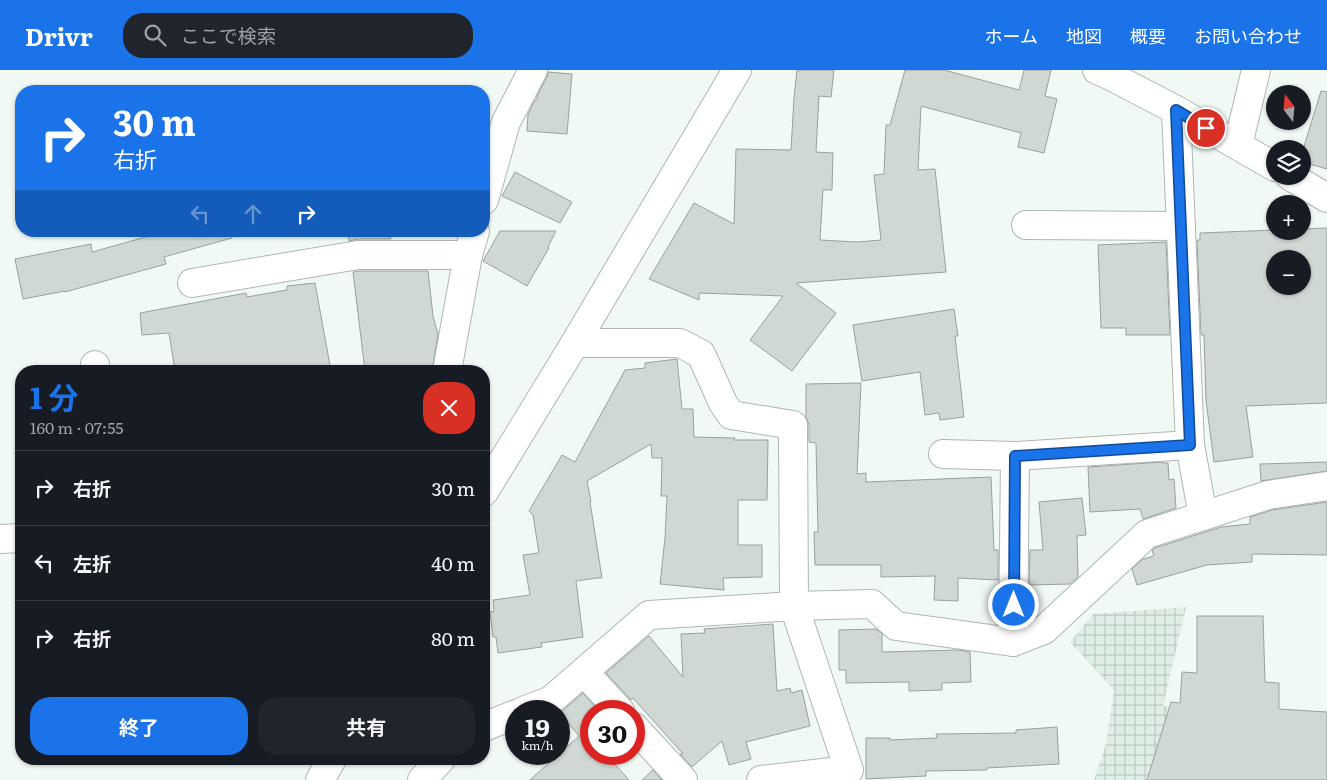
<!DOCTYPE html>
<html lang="ja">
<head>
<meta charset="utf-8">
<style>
  :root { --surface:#171b24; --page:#20242c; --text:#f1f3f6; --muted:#9ea1a6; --line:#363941; --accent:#1a73e8 }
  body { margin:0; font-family:Literata,"Noto Sans JP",serif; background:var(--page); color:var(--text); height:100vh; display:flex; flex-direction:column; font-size:19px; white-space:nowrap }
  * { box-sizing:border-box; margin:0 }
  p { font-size:16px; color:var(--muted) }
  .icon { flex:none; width:28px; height:28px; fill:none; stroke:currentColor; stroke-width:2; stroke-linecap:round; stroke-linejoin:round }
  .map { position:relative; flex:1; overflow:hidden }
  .sheet { position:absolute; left:15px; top:295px; width:475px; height:400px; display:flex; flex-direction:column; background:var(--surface); border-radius:20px; box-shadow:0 1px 4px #0004 }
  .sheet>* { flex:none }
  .guide { position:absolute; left:15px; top:15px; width:475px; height:152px; border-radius:20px; box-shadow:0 1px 4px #0004; background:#1a73e8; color:#fff; overflow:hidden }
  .needle { width:32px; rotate:344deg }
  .controls { position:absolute; left:1266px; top:15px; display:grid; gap:10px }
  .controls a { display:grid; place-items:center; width:45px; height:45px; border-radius:50%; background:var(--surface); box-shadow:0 1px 4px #0004; font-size:25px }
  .speed { position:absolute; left:505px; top:630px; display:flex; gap:10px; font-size:25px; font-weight:700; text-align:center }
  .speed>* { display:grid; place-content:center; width:65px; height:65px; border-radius:50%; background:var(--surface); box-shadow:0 1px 4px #0004; line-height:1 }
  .speed small { font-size:12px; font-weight:400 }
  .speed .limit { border:8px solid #d22; background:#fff; color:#111 }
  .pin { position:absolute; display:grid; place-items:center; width:42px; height:42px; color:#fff; margin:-21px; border:2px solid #fff; border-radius:50%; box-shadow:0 1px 5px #0007 }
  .me { position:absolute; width:55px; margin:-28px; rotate:0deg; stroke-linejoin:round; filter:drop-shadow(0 0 4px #0008) }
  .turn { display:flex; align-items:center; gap:18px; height:105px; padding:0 15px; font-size:22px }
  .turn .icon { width:65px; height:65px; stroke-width:2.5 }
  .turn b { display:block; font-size:35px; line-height:42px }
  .lanes { display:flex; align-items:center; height:48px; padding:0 15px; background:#0003; justify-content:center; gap:25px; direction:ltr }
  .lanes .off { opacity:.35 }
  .round { display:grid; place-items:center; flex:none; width:52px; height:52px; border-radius:20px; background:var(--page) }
  .overview { display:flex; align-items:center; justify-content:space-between; height:85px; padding:0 15px }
  h1 { font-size:30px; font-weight:700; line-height:38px; color:var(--accent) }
  .primary-button { display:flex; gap:10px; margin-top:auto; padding:10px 15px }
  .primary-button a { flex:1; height:58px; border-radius:20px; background:var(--accent); color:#fff; font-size:20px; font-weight:700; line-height:58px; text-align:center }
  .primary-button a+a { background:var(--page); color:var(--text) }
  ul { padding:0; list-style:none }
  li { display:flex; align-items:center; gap:15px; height:75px; padding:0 15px; border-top:1px solid var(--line) }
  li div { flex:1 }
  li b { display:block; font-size:19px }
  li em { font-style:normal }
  header { display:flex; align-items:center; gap:30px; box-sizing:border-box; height:70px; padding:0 25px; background:var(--accent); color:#fff }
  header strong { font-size:24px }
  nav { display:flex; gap:28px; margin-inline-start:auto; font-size:18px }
  .search { width:350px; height:45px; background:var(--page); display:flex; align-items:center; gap:12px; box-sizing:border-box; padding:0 18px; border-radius:20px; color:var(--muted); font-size:19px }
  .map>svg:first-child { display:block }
</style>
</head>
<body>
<header>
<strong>Drivr</strong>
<div class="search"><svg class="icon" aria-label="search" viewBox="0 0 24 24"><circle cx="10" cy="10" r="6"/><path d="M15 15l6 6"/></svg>ここで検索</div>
<nav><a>ホーム</a><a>地図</a><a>概要</a><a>お問い合わせ</a></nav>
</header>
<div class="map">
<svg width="1327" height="710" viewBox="0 0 1327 710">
  <defs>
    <pattern id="industrial-grid" width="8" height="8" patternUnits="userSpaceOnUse" patternTransform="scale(1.25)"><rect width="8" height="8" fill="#ddeee5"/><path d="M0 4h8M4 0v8" fill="none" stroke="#bccbc3"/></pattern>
  </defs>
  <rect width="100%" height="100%" fill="#f0f9f4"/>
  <path fill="url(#industrial-grid)" d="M1186 537 1163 636 1327 645V710H1094L1106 674 1114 620 1070 572 1093 544Z"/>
  <g fill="#d0d8d4" stroke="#99a19c" fill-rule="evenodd">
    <path d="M797 0H834L831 27 819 26 816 82 833 83 832 120H823L820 170 857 172 881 170 874 105 884 104 886 55H890L905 0H944L1019 20 1024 0H1051L1045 26 1057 29 1044 83 1018 77 1021 63 921 36 918 100 935 99 946 202 796 213 836 243 792 301 750 270 783 226 699 223V230L649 209 694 133 734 154 736 79 791 80 794 28Z"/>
    <path d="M548 2 572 4 567 64 527 61 528 44 535 30H537V26L547 7Z"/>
    <path d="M1321 21 1327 22V99L1302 92V83Z"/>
    <path d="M515 102 572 132 560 153 502 126Z"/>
    <path d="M1327 158V333L1246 336 1253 387 1214 392 1206 331 1204 265H1201L1197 170H1200V163L1275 160V161H1302V159ZM1275 189H1302V216H1275Z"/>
    <path d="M167 161H231L232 168 164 187 166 194 65 222V221L23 229 15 189 91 174 92 182Z"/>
    <path d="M348 161H389L391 169H358L349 171Z"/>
    <path d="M500 161H556L548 177 549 178 527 216 483 191Z"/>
    <path d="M1166 172 1170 265H1126V258H1101L1098 175Z"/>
    <path d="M359 201H428L433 246 438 264 432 301H365L353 202Z"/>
    <path d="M315 213 331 301H175L169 263 142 265 140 243 246 223 247 227 287 220V216Z"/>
    <path d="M954 239 958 266H955L964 347 940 350 939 343 925 345 920 302 862 311 853 255Z"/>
    <path d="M677 289 682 339H693L694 367 735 368 734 370H768L767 430H738V475H762V507L723 508 724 520 660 514 665 468 667 426H661L662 388H652L651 374 587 411 591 432H590L602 508H597L576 511 583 567 541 573 542 577 498 583 496 567H493L490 542 494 541 493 530 530 525 523 485 539 483 533 445 529 441 562 385 575 392 625 300 645 298V293Z"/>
    <path d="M861 313 857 404 866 403V412L991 407 994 480H998V510L958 508V531L934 530 935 506 881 507V495H815L814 462H818L816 373 809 372V355L806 347V314Z"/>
    <path d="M1162 392V393H1168L1169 410 1174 409 1176 438 1143 449 1140 439 1090 442 1088 397Z"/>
    <path d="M1327 392V401L1261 411 1260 394Z"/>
    <path d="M1082 428 1086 465 1077 466 1078 507 1070 514 1029 515 1030 480H1043L1039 432Z"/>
    <path d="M1327 432V485L1252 484V492L1207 495 1137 515 1132 499 1143 489 1154 486 1152 480 1155 478 1221 457 1250 454V447L1272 440Z"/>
    <path d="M1197 546H1263L1265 612 1279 613V639L1327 642V710H1147L1171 632 1180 633 1182 602 1197 603Z"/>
    <path d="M773 554 777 621 790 618 791 623 802 620 810 656 746 672 751 689 729 695 722 671 692 697 680 684H683L633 628 631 630 606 603 649 566 683 607 681 564 705 563 704 559Z"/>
    <path d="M876 559 882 564V582L959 580 970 582 971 612 942 613V620L909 621V612L846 613V600H839V560Z"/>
    <path d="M583 623 599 641H591V684H606L629 710H530L579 666 560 643Z"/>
    <path d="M1057 657 1059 694 987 698V700L926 701V706L866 709V668H890V670L937 668 936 664 1016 663V660Z"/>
    <path d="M653 700 662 710H642Z"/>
  </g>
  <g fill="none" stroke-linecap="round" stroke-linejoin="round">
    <defs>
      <g id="minor">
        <path d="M1097 0 1109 5 1176 40 1275 97"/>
        <path d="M1176 40 1190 375 1203 446"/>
        <path d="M1238 75 1256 0"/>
        <path d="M1290 106 1327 128"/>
        <path d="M484 130 506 52 533 0"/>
        <path d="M1026 155 1181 156"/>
        <path d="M192 213 358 185H468"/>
        <path d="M575 273H680L701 284 723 333 731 345 793 355 794 536 849 700 761 710"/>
        <path d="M95 295 96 301"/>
        <path d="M447 301 468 185 475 161"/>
        <path d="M943 384 1015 386 1190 375"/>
        <path d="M484 422 575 273 737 0"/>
        <path d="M0 469 21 468"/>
        <path d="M1013 572 1044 560 1147 464 1268 425 1327 416"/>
        <path d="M584 602 620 641"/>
        <path d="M523 641 550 631 649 545 794 536 872 534 896 556 1013 572 1015 386"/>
        <path d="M484 657 516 644"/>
        <path d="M634 657 683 710"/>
        <path d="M320 710 332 689"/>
        <path d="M422 710 441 689"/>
      </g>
    </defs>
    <use href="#minor" stroke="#afb7b3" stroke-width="30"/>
    <use href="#minor" stroke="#fff" stroke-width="28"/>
  </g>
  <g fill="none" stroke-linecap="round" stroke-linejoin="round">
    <defs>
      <path id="route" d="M1014 535 1015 386 1190 375 1176 40 1206 58"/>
    </defs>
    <use href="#route" stroke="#114b97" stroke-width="12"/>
    <use href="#route" stroke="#1a73e8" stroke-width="9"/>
  </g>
</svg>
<div class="controls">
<a><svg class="needle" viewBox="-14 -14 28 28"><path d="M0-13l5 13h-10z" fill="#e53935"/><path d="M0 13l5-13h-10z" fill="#9ea1a6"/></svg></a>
<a><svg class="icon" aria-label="layers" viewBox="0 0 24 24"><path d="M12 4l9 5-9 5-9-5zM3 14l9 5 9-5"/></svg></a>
<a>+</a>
<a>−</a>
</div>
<div class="speed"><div>19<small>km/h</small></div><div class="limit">30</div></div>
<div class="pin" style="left:1206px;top:58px;background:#d93025"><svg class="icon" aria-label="arrive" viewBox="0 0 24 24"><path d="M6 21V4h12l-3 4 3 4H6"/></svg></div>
<svg class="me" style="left:1014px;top:535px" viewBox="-20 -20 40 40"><circle r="17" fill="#1a73e8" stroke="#fff" stroke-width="3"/><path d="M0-11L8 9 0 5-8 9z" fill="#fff"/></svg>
<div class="guide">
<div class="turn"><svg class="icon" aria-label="right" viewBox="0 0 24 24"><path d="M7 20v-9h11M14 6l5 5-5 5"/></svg><div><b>30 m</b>右折</div></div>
<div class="lanes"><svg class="icon off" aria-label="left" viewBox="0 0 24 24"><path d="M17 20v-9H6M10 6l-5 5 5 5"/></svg><svg class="icon off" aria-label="ahead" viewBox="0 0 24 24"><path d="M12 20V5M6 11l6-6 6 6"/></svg><svg class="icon" aria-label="right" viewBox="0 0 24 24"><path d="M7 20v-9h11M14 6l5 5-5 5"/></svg></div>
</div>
<section class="sheet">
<div class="overview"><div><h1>1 分</h1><p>160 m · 07:55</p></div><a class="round" style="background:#d93025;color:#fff"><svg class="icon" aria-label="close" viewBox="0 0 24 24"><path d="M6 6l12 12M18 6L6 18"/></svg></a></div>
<ul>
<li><svg class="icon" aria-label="right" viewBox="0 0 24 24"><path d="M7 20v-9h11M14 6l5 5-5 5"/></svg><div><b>右折</b></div><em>30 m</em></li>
<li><svg class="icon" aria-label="left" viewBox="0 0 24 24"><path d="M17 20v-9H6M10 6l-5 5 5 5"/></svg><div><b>左折</b></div><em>40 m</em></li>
<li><svg class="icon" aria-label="right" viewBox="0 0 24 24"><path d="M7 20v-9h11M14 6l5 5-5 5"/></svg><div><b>右折</b></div><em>80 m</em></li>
</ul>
<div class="primary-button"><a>終了</a><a>共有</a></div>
</section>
</div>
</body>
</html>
